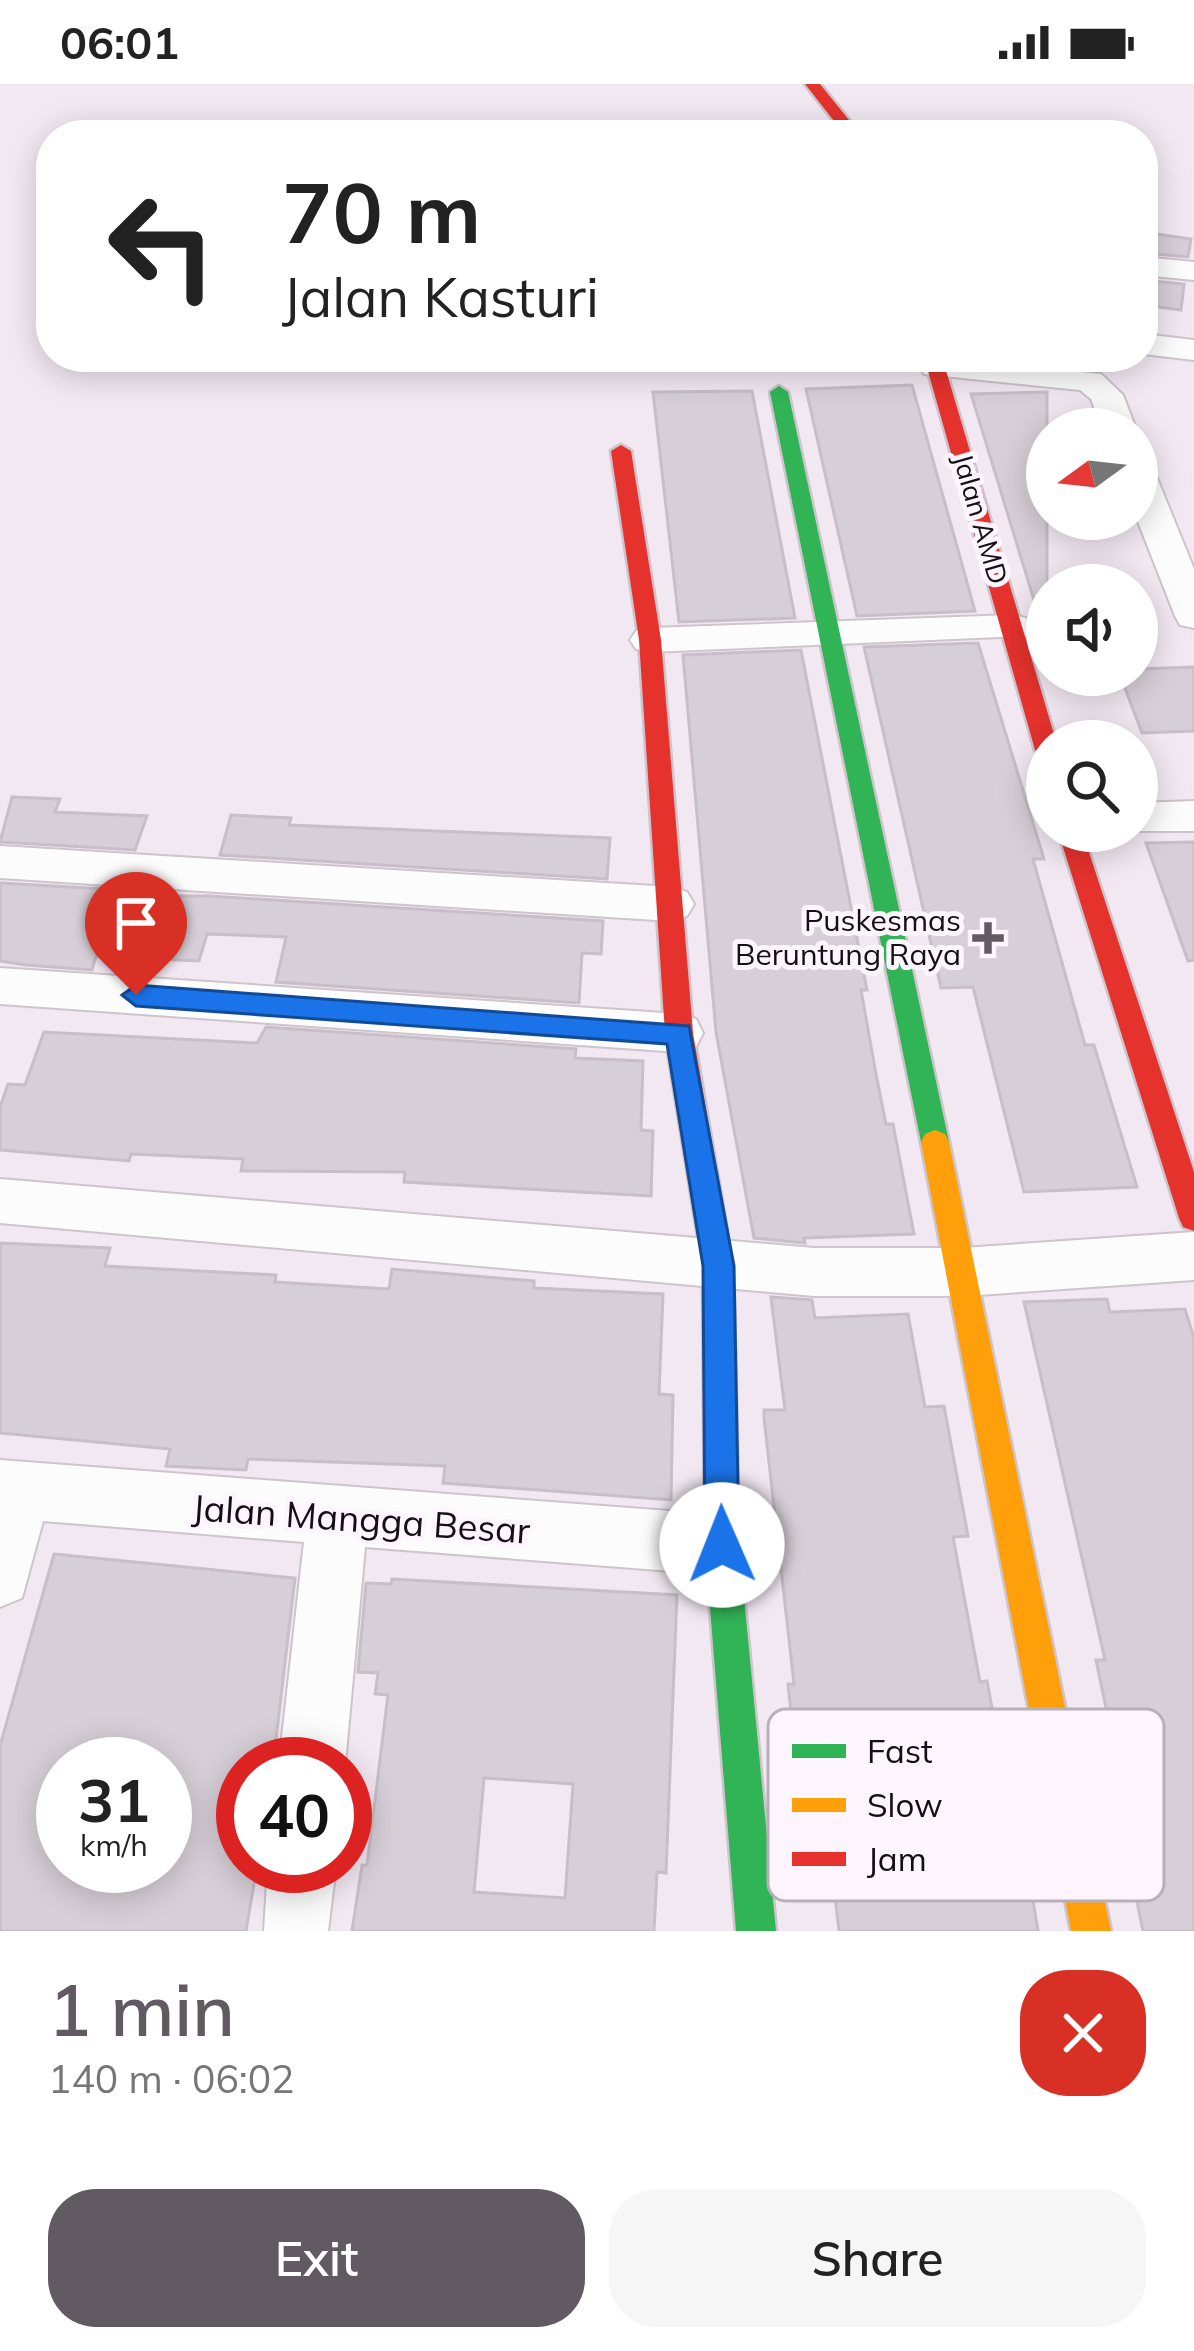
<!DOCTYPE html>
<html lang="en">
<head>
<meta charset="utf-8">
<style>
  :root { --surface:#fff; --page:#f6f6f6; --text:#222; --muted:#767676; --accent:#625a62 }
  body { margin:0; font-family:Mulish,sans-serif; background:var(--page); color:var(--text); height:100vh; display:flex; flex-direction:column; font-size:45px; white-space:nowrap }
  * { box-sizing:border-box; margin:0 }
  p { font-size:39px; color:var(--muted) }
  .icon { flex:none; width:66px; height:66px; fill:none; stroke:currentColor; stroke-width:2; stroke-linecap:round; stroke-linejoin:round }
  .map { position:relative; height:1847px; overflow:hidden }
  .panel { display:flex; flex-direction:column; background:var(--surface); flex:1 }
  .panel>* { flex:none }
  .top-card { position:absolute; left:36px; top:36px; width:1122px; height:252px; border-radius:48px; box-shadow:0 6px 30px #0003; background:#fff; color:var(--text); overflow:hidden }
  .needle { width:78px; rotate:255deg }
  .fabs { position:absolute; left:1026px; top:324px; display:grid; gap:24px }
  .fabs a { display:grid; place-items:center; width:132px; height:132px; border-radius:50%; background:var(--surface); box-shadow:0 6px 30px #0003; font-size:60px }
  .speed { position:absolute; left:36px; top:1653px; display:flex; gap:24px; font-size:60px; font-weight:700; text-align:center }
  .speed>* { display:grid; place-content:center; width:156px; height:156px; border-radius:50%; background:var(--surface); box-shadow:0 6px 30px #0003; line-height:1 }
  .speed small { font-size:30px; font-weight:400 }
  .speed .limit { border:18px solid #d22; background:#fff; color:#111 }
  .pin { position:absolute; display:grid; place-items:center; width:102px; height:102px; color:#fff; margin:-123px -51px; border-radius:50% 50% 50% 0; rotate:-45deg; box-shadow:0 0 12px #0007 }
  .pin .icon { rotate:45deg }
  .me { position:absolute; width:132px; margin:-66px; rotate:359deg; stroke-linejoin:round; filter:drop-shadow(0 0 9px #0008) }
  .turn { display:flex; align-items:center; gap:42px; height:252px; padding:0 48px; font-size:54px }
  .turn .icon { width:156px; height:156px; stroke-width:2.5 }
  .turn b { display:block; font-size:84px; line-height:102px }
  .round { display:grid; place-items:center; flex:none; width:126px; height:126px; border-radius:48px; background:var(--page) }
  .head { display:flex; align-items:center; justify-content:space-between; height:204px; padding:0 48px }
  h1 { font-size:72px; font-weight:600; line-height:90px; color:var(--accent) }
  .action { display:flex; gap:24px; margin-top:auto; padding:24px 48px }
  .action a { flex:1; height:138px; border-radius:48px; background:var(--accent); color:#fff; font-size:48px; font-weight:600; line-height:138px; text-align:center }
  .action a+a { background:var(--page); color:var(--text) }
  .status { display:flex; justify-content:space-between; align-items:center; height:84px; padding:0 60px; background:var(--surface); direction:ltr }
  .status svg { height:33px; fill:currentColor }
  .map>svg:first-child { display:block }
</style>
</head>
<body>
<div class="status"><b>06:01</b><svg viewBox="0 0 49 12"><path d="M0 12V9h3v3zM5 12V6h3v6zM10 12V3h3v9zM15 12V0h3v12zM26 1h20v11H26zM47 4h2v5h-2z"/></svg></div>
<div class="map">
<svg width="1194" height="1847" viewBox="0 0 1194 1847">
  <rect width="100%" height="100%" fill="#f2e8f2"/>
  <g fill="#d7cfd7" stroke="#c7bec7" stroke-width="3" fill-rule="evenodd">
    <path d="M1143 148 1191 155 1188 173 1143 169Z"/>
    <path d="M1143 196 1184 200 1181 226 1143 221Z"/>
    <path d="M912 301 975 527 857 532 806 305Z"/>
    <path d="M752 307 795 534 679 538 653 308Z"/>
    <path d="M1047 308V526H1037L971 310Z"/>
    <path d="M978 559 1044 775H1033L1085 961H1094L1137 1103 1024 1108 973 903 941 904 864 563Z"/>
    <path d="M801 566 867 906H861L876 990 886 1040H893L914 1150 804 1154 805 1159 754 1154 716 948 683 571Z"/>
    <path d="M1194 583V647L1142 649 1120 591H1137V585Z"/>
    <path d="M12 713 60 715 55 728 147 732 135 766 0 758Z"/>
    <path d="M231 731 291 734 289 741 610 754 607 795 220 771Z"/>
    <path d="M1194 758V876L1188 877 1146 759Z"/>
    <path d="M0 799 122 806 120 812H210L603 837 601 870 582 869 579 919 276 898 286 853 207 850 199 877 96 872 92 886 26 881 0 877Z"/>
    <path d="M266 943 576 965 575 974 643 977 641 1046 653 1047 651 1112 404 1098 405 1088 241 1087 243 1075 131 1070 129 1077 0 1066V1023L8 1000 25 1001 44 948 257 959Z"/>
    <path d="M0 1159 110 1164 105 1182 276 1191 275 1198 389 1205 392 1185 534 1197V1204L663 1210 659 1310 673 1311 671 1416 443 1399 445 1382 248 1375 246 1386 166 1382 170 1365 0 1349Z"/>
    <path d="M771 1213 812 1216 815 1234 908 1230 925 1323 944 1322 968 1452 953 1453 980 1598 987 1597 998 1656 980 1657 1007 1811 1032 1810 1038 1847H839L817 1655 794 1656 788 1600H794L764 1334V1326H785Z"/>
    <path d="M1107 1215 1110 1228 1185 1225 1194 1254V1847H1143L1116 1714H1125L1096 1576H1105L1024 1218Z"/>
    <path d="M54 1470 295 1494 273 1680H243V1782H257L246 1847H0V1662ZM63 1680H165V1782H63Z"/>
    <path d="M392 1495 677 1511 666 1789 657 1788 654 1847H352L362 1781H367L388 1611 375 1610 378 1589 358 1588 366 1499 391 1500ZM484 1694 573 1700 565 1814 474 1808Z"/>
  </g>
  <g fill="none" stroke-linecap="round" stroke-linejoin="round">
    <defs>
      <g id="street">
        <path d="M1143 173 1194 178V196L1143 191Z"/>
        <path d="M1143 250 1194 256V276L1143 270Z"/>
        <path d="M936 273 1101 290 1123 311 1136 345H1102L1091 315 1080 306 924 290 920 283 924 276Z"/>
        <path d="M1137 378 1155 389 1194 485V544L1180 541 1175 532 1137 435Z"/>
        <path d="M1012 531 1026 534 1031 543 1026 552 650 568 636 565 630 556 636 547 650 544Z"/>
        <path d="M1194 717V747H1129H1137V719Z"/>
        <path d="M0 762 671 803 687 808 694 820 687 832 671 837 0 794Z"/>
        <path d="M0 884 679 930 696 935 703 949 696 963 679 968 0 920Z"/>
        <path d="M0 1095 814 1164H963L1194 1148V1196L963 1212H814L0 1139Z"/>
        <path d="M0 1376 722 1431 743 1440 752 1461 743 1482 722 1491 365 1463 345 1680H279L304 1458 43 1437 22 1514 0 1523Z"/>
        <path d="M268 1782H336L328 1847H264Z"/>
      </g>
      <g id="fast">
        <path d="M779 302 788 308 949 1058 945 1066 935 1070 925 1066 921 1058 770 308Z"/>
        <path d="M718 1170 729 1174 733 1183 739 1461 776 1847H736L705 1461 703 1183 707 1174Z"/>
      </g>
      <path id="slow" d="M935 1046 945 1050 949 1058 1111 1847H1071L921 1058 925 1050Z"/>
      <g id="jam">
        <path d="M805 0H820L861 51H845Z"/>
        <path d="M924 273H942L1056 657H1047V674L1035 666Z"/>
        <path d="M621 361 631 367 661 556 693 949 733 1183 729 1192 718 1196 707 1192 703 1183 665 949 639 556 611 367Z"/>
        <path d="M1058 747H1082L1194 1088V1147L1183 1143 1179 1134Z"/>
      </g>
    </defs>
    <use href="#street" stroke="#cdc4cc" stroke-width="4"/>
    <use href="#fast" stroke="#cdc4cc" stroke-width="5"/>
    <use href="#slow" stroke="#cdc4cc" stroke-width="5"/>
    <use href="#jam" stroke="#cdc4cc" stroke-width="5"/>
    <use href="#street" fill="#fdfcfd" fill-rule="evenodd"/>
    <use href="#fast" fill="#30b455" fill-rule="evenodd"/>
    <use href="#slow" fill="#ff9f0a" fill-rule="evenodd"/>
    <use href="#jam" fill="#e5322d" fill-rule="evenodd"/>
  </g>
  <path fill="#1a73e8" stroke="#114b97" stroke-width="3" d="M136 901 689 942 734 1182 739 1461 734 1473 722 1478 710 1473 705 1461 703 1182 667 960 136 922 122 911Z"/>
  <path fill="#625a62" stroke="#fdf5fd" stroke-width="4.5" d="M982 836h12v12h12v12h-12v12h-12v-12h-12v-12h12z"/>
  <g text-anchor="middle" stroke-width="10" stroke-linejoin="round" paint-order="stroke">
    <g font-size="27" fill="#150e15" stroke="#fdf5fd">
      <text transform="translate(980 435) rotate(74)" y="9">Jalan AMD</text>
    </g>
    <g font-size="30" fill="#150e15" stroke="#fdf5fd" text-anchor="end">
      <text x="961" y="847">Puskesmas<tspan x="961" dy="34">Beruntung Raya</tspan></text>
    </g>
    <g font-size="36" fill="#150e15" stroke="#fdf5fd">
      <text transform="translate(361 1435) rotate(4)" y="13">Jalan Mangga Besar</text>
    </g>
  </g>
  <rect x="768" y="1625" width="396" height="192" rx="18" fill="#fdf5fd" stroke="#b7b0b7" stroke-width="3"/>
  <rect x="792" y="1660" width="54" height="14" fill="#30b455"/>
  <rect x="792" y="1714" width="54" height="14" fill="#ff9f0a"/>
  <rect x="792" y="1768" width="54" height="14" fill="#e5322d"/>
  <g font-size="33" fill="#150e15">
    <text x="867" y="1679">Fast</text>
    <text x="867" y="1733">Slow</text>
    <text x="867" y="1787">Jam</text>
  </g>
</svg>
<div class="fabs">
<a><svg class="needle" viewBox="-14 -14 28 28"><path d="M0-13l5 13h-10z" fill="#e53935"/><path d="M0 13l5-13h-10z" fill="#767676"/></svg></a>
<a><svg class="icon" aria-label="sound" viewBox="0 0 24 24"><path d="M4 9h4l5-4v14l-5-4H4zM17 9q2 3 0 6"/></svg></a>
<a><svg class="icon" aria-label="search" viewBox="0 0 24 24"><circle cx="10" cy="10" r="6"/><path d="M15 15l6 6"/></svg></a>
</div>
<div class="speed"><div>31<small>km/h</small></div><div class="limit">40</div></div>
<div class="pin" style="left:136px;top:911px;background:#d93025"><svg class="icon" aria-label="arrive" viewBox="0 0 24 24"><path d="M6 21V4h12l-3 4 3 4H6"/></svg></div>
<svg class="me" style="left:722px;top:1461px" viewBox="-20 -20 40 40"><circle r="19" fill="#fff"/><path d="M0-13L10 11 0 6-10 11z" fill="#1a73e8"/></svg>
<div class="top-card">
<div class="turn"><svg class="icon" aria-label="left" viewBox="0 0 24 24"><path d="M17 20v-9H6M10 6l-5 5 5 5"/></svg><div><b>70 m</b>Jalan Kasturi</div></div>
</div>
</div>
<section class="panel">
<div class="head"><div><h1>1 min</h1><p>140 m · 06:02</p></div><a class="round" style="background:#d93025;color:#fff"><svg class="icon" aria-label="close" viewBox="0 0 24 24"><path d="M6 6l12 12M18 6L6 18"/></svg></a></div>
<div class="action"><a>Exit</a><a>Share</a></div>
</section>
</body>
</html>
